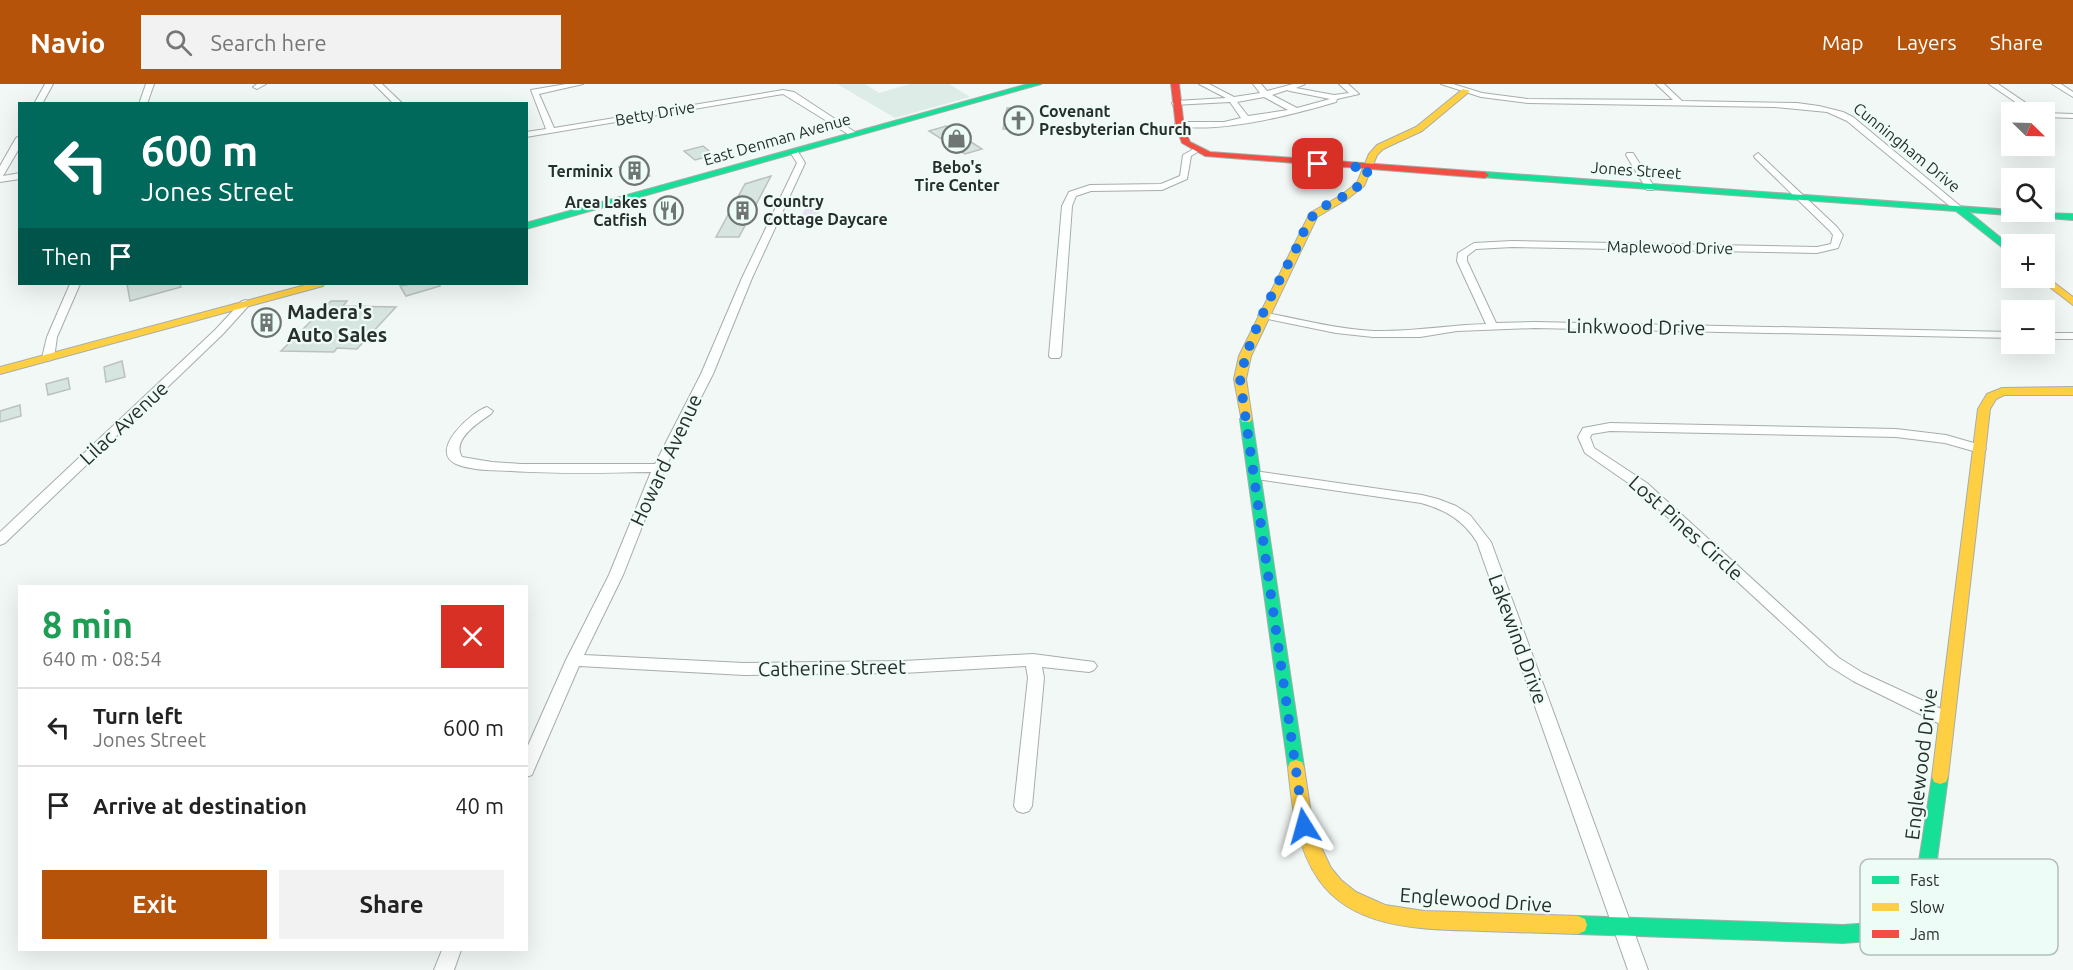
<!DOCTYPE html>
<html lang="en">
<head>
<meta charset="utf-8">
<style>
  :root { --surface:#fff; --page:#f2f2f2; --text:#222; --muted:#767676; --line:#e0e0e0; --accent:#b45309 }
  body { margin:0; font-family:Ubuntu,sans-serif; background:var(--page); color:var(--text); height:100vh; display:flex; flex-direction:column; font-size:22px; white-space:nowrap }
  * { box-sizing:border-box; margin:0 }
  p { font-size:20px; color:var(--muted) }
  .icon { flex:none; width:33px; height:33px; fill:none; stroke:currentColor; stroke-width:2; stroke-linecap:round; stroke-linejoin:round }
  .map { position:relative; flex:1; overflow:hidden }
  .panel { position:absolute; left:18px; top:501px; width:510px; height:366px; display:flex; flex-direction:column; background:var(--surface); border-radius:0px; box-shadow:0 6px 24px #0002 }
  .panel>* { flex:none }
  .guide { position:absolute; left:18px; top:18px; width:510px; height:183px; border-radius:0px; box-shadow:0 6px 24px #0002; background:#00695c; color:#fff; overflow:hidden }
  .needle { width:39px; rotate:113deg }
  .buttons { position:absolute; left:2001px; top:18px; display:grid; gap:12px }
  .buttons a { display:grid; place-items:center; width:54px; height:54px; border-radius:0px; background:var(--surface); box-shadow:0 6px 24px #0002; font-size:30px }
  .pin { position:absolute; display:grid; place-items:center; width:51px; height:51px; color:#fff; margin:-26px; border-radius:12px; box-shadow:0 3px 9px #0006 }
  .me { position:absolute; width:66px; margin:-33px; rotate:352deg; stroke-linejoin:round; filter:drop-shadow(0 0 4px #0008) }
  .turn { display:flex; align-items:center; gap:21px; height:126px; padding:0 24px; font-size:27px }
  .turn .icon { width:78px; height:78px; stroke-width:2.5 }
  .turn b { display:block; font-size:42px; line-height:51px }
  .then { display:flex; align-items:center; height:57px; padding:0 24px; background:#0003; gap:12px; font-size:22px }
  .round { display:grid; place-items:center; flex:none; width:63px; height:63px; border-radius:0px; background:var(--page) }
  .overview { display:flex; align-items:center; justify-content:space-between; height:102px; padding:0 24px }
  h1 { font-size:36px; font-weight:700; line-height:45px; color:#1e9e55 }
  .button { display:flex; gap:12px; margin-top:auto; padding:12px 24px }
  .button a { flex:1; height:69px; border-radius:0px; background:var(--accent); color:#fff; font-size:24px; font-weight:700; line-height:69px; text-align:center }
  .button a+a { background:var(--page); color:var(--text) }
  ul { padding:0; list-style:none }
  li { display:flex; align-items:center; gap:18px; height:78px; padding:0 24px; border-top:2px solid var(--line) }
  li div { flex:1 }
  li b { display:block; font-size:22px }
  li em { font-style:normal }
  header { display:flex; align-items:center; gap:36px; box-sizing:border-box; height:84px; padding:0 30px; background:var(--accent); color:#fff }
  header strong { font-size:28px }
  nav { display:flex; gap:33px; margin-inline-start:auto; font-size:21px }
  .search { width:420px; height:54px; background:var(--page); display:flex; align-items:center; gap:15px; box-sizing:border-box; padding:0 21px; border-radius:0px; color:var(--muted); font-size:22px }
  .map>svg:first-child { display:block }
</style>
</head>
<body>
<header>
<strong>Navio</strong>
<div class="search"><svg class="icon" aria-label="search" viewBox="0 0 24 24"><circle cx="10" cy="10" r="6"/><path d="M15 15l6 6"/></svg>Search here</div>
<nav><a>Map</a><a>Layers</a><a>Share</a></nav>
</header>
<div class="map">
<svg width="2073" height="886" viewBox="0 0 2073 886">
  <rect width="100%" height="100%" fill="#f2f8f6"/>
  <path fill="#ddece7" d="M837 0H865L879 9 910 0H949L970 13 895 34Z"/>
  <path fill="#e6e3f0" d="M807 119H823L814 143H797Z"/>
  <g fill="#d7e5e0" stroke="#bcc1bf" stroke-width="1.5">
    <path d="M1007 24H1021L1018 39H1016L1014 45H1003Z"/>
    <path d="M946 42 957 49 982 65 965 70 929 47Z"/>
    <path d="M703 62 714 71 695 76 684 67Z"/>
    <path d="M635 78 650 92 633 97 619 83Z"/>
    <path d="M771 92 739 153H716L745 100Z"/>
    <path d="M127 200H180L181 203 130 217Z"/>
    <path d="M411 200H439L440 202 406 212 400 202Z"/>
    <path d="M331 217H347L343 222 396 223 357 265 337 264 334 268 281 267Z"/>
    <path d="M122 277 125 293 106 298 104 283Z"/>
    <path d="M68 294 70 305 48 311 46 300Z"/>
    <path d="M20 321 21 332 0 338V327Z"/>
  </g>
  <g fill="none" stroke-linecap="round" stroke-linejoin="round">
    <defs>
      <g id="street">
        <path d="M45 0H53L42 20H34Z"/>
        <path d="M146 0H154L147 20H139Z"/>
        <path d="M257 0H266L257 5 253 3Z"/>
        <path d="M374 0H382L403 20H394Z"/>
        <path d="M566 0H583L539 10 554 44 783 6 794 8 858 50 851 52 783 10 526 53V48L546 45 531 6Z"/>
        <path d="M1199 0H1209L1234 13 1260 9 1253 0H1261L1267 7 1293 0H1305L1296 4 1334 11 1349 9 1339 0H1348L1359 10 1337 15 1336 18C1292 31 1221 49 1176 42L1175 40 1179 38H1224L1241 34 1230 18 1173 21 1172 19 1176 17 1226 14ZM1287 6 1290 7 1330 15 1297 24 1272 11ZM1264 13 1288 26 1248 32 1237 18Z"/>
        <path d="M1441 0H1453L1482 9 1528 15 1673 16 1656 0H1664L1682 17 1797 19 1819 22 1843 28 1853 33 1965 126 1957 128 1847 37 1827 28 1775 23 1528 19 1481 13Z"/>
        <path d="M1989 0H1998L2039 28H2030Z"/>
        <path d="M2052 0H2061L2073 8V13Z"/>
        <path d="M2044 29 2073 30V34L2044 33Z"/>
        <path d="M20 52V63L3 92 20 89V95L0 98V82L16 54Z"/>
        <path d="M1197 63 1201 66 1191 72 1187 95 1162 106 1091 107 1076 112 1072 122 1061 272 1059 274H1051L1049 272 1062 122 1069 108 1090 101 1161 100 1180 92 1183 71Z"/>
        <path d="M791 66H797L805 79 752 194 713 290 665 384 623 491 584 571 744 579 903 577 1033 570 1094 578 1097 582 1094 586 1089 588 1042 583 1044 594 1032 722 1029 727 1023 729 1017 727 1014 722 1028 594 1026 582 903 589 744 591 579 582 534 686 532 691 526 693V666L566 576 609 491 651 388C605 389 558 390 511 387 494 386 473 387 456 380 428 367 471 328 487 323L493 327 491 330C479 338 451 356 462 373L492 378 521 380H655L701 290 742 194 797 79 790 68Z"/>
        <path d="M1627 69H1633L1655 104 1653 106H1647L1626 71Z"/>
        <path d="M1758 69 1837 143 1843 151 1838 164 1817 169 1512 163 1476 165 1467 172V177L1496 239 1535 238 2012 248V254L1535 244 1457 247 1420 253H1373L1336 249 1263 234 1258 231 1263 228C1299 235 1336 245 1374 247 1412 248 1448 241 1486 240L1457 177 1458 169 1474 159 1512 157 1817 163 1831 160 1833 151 1830 147 1755 74 1754 72Z"/>
        <path d="M70 200H80L57 253 54 274 48 277 44 276 42 274 47 253Z"/>
        <path d="M246 216 251 219 223 250 5 459 0 461V448L215 246 242 217Z"/>
        <rect x="2044" y="249" width="29" height="6"/>
        <path d="M1610 339 1896 345 1946 351 1984 362 1986 365 1980 369 1945 359 1896 353 1610 347 1592 350 1590 353 1594 364 1647 399 1839 574 1863 589 1952 630 1954 635 1952 640 1946 641 1940 640 1853 597 1829 582 1637 405 1585 369 1578 353 1583 344Z"/>
        <path d="M1254 387 1422 411 1438 415 1456 422 1470 431 1491 458 1648 886H1628L1477 458C1463 436 1446 426 1421 419L1249 394 1248 391 1249 388Z"/>
        <path d="M442 866H461L454 886H434Z"/>
      </g>
      <g id="fast">
        <path d="M1028 0H1041L526 145V139Z"/>
        <path d="M1485 88 2012 126V128L2073 130V136L1969 128 2012 163V171L1956 127 1482 93V89Z"/>
        <path d="M1246 331 1252 335 1304 683 1302 688 1296 690 1290 688 1288 683 1240 335Z"/>
        <path d="M1940 686 1946 688 1948 693 1933 805 1919 832 1899 848 1892 851 1871 857 1843 859 1578 850 1571 847 1569 841 1571 835 1578 832 1843 841 1871 839 1887 835 1905 820 1915 803 1932 693 1934 688Z"/>
      </g>
      <g id="slow">
        <path d="M1463 5 1470 7 1422 47 1383 65 1377 71 1364 102 1346 116 1317 133 1251 272 1246 295 1252 335 1250 338H1242L1234 295 1239 272 1310 129 1340 112 1357 99 1369 70 1377 61 1416 43Z"/>
        <path d="M2044 191 2073 213V221L2038 194H2044Z"/>
        <path d="M309 200H324L323 202 0 290V283Z"/>
        <path d="M2073 303V311H2004L1996 315 1990 325 1948 693 1946 698 1940 700 1934 698 1932 693 1978 325 1987 310 2002 304Z"/>
        <path d="M1296 676 1302 678 1304 683 1311 730 1320 761 1331 784 1341 796 1356 808 1385 821 1424 827 1578 832 1585 835 1587 841 1585 847 1578 850C1546 849 1514 848 1482 847 1426 845 1355 847 1319 796 1296 763 1292 722 1288 683L1290 678Z"/>
      </g>
      <path id="jam" d="M1171 0H1179L1184 43 1190 58 1210 68 1485 88 1489 91 1485 94 1205 72 1182 59 1176 43Z"/>
    </defs>
    <use href="#street" stroke="#a7adab" stroke-width="2"/>
    <use href="#fast" stroke="#a7adab" stroke-width="2"/>
    <use href="#slow" stroke="#a7adab" stroke-width="2"/>
    <use href="#jam" stroke="#a7adab" stroke-width="2"/>
    <use href="#street" fill="#fdfefe" fill-rule="evenodd"/>
    <use href="#fast" fill="#16e098" fill-rule="evenodd"/>
    <use href="#slow" fill="#ffcf43" fill-rule="evenodd"/>
    <use href="#jam" fill="#f24e42" fill-rule="evenodd"/>
  </g>
  <g fill="none" stroke-linecap="round" stroke-linejoin="round">
    <path stroke="#1a73e8" stroke-width="10" stroke-dasharray="0 18" d="M1304 742 1240 295C1250 248 1275 205 1297 163 1302 154 1306 138 1314 131 1333 111 1356 117 1369 84L1318 80"/>
  </g>
  <defs>
    <symbol id="church-ring" viewBox="-11 -11 22 22"><circle r="9.5" fill="#eefcf7" stroke="#6f7573" stroke-width="1.5"/><path d="M-1.2-6h2.4v3.5h3.3v2.4h-3.3V6h-2.4V-.1h-3.3v-2.4h3.3Z" fill="#6f7573"/></symbol>
    <symbol id="shop-ring" viewBox="-11 -11 22 22"><circle r="9.5" fill="#eefcf7" stroke="#6f7573" stroke-width="1.5"/><path d="M-5-2.5h2.3a2.7 3.5 0 0 1 5.4 0H5L5.5 6h-11ZM-1.5-2.5h3a1.5 2.3 0 0 0-3 0Z" fill="#6f7573"/></symbol>
    <symbol id="building-ring" viewBox="-11 -11 22 22"><circle r="9.5" fill="#eefcf7" stroke="#6f7573" stroke-width="1.5"/><path d="M-4-6H4V6H1V3H-1V6H-4ZM-2.5-4.3h1.7v1.8h-1.7ZM.8-4.3h1.7v1.8H.8ZM-2.5-1h1.7V.8h-1.7ZM.8-1h1.7V.8H.8Z" fill="#6f7573"/></symbol>
    <symbol id="restaurant-ring" viewBox="-11 -11 22 22"><circle r="9.5" fill="#eefcf7" stroke="#6f7573" stroke-width="1.5"/><path d="M-5-6h1v4h1v-4h1v4h1v-4h1v5L-1.5 .5V6h-2V.5L-5-1ZM5-6V6H3V1.5H1.5Q1.5-4 5-6Z" fill="#6f7573"/></symbol>
  </defs>
  <g fill-rule="evenodd">
    <use href="#church-ring" x="1002" y="20" width="33" height="33"/>
    <use href="#shop-ring" x="940" y="38" width="33" height="33"/>
    <use href="#building-ring" x="618" y="70" width="33" height="33"/>
    <use href="#building-ring" x="726" y="110" width="33" height="33"/>
    <use href="#restaurant-ring" x="652" y="110" width="33" height="33"/>
    <use href="#building-ring" x="250" y="222" width="33" height="33"/>
  </g>
  <g text-anchor="middle" stroke-width="4.5" stroke-linejoin="round" paint-order="stroke">
    <g font-size="16" font-weight="bold" fill="#292e2c" stroke="#eefcf7" text-anchor="start">
      <text x="1039" y="33">Covenant<tspan x="1039" dy="18">Presbyterian Church</tspan></text>
      <text x="957" y="89" text-anchor="middle">Bebo's<tspan x="957" dy="18">Tire Center</tspan></text>
      <text x="613" y="93" text-anchor="end">Terminix</text>
      <text x="763" y="123">Country<tspan x="763" dy="18">Cottage Daycare</tspan></text>
      <text x="647" y="124" text-anchor="end">Area Lakes<tspan x="647" dy="18">Catfish</tspan></text>
    </g>
    <g font-size="16" fill="#292e2c" stroke="#eefcf7">
      <text transform="translate(655 29) rotate(-10)" y="6">Betty Drive</text>
      <text transform="translate(777 55) rotate(-16)" y="6">East Denman Avenue</text>
      <text transform="translate(1907 63) rotate(39)" y="6">Cunningham Drive</text>
      <text transform="translate(1636 86) rotate(4)" y="6">Jones Street</text>
      <text transform="translate(1670 163) rotate(1)" y="6">Maplewood Drive</text>
    </g>
    <g font-size="20" font-weight="bold" fill="#292e2c" stroke="#eefcf7" text-anchor="start">
      <text x="287" y="235">Madera's<tspan x="287" dy="23">Auto Sales</tspan></text>
    </g>
    <g font-size="20" fill="#292e2c" stroke="#eefcf7">
      <text transform="translate(1636 243) rotate(1)" y="7">Linkwood Drive</text>
      <text transform="translate(124 339) rotate(-43)" y="7">Lilac Avenue</text>
      <text transform="translate(666 376) rotate(-65)" y="7">Howard Avenue</text>
      <text transform="translate(1686 444) rotate(42)" y="7">Lost Pines Circle</text>
      <text transform="translate(1518 555) rotate(70)" y="7">Lakewind Drive</text>
      <text transform="translate(832 584) rotate(-1)" y="7">Catherine Street</text>
      <text transform="translate(1921 680) rotate(-83)" y="7">Englewood Drive</text>
      <text transform="translate(1476 816) rotate(4)" y="7">Englewood Drive</text>
    </g>
  </g>
  <rect x="1860" y="775" width="198" height="96" rx="9" fill="#eefcf7" stroke="#b3beba" stroke-width="1.5"/>
  <rect x="1872" y="792" width="27" height="8" fill="#16e098"/>
  <rect x="1872" y="819" width="27" height="8" fill="#ffcf43"/>
  <rect x="1872" y="846" width="27" height="8" fill="#f24e42"/>
  <g font-size="16" fill="#292e2c">
    <text x="1910" y="802">Fast</text>
    <text x="1910" y="829">Slow</text>
    <text x="1910" y="856">Jam</text>
  </g>
</svg>
<div class="buttons">
<a><svg class="needle" viewBox="-14 -14 28 28"><path d="M0-13l5 13h-10z" fill="#e53935"/><path d="M0 13l5-13h-10z" fill="#767676"/></svg></a>
<a><svg class="icon" aria-label="search" viewBox="0 0 24 24"><circle cx="10" cy="10" r="6"/><path d="M15 15l6 6"/></svg></a>
<a>+</a>
<a>−</a>
</div>
<div class="pin" style="left:1318px;top:80px;background:#d93025"><svg class="icon" aria-label="arrive" viewBox="0 0 24 24"><path d="M6 21V4h12l-3 4 3 4H6"/></svg></div>
<svg class="me" style="left:1304px;top:742px" viewBox="-20 -20 40 40"><path d="M0-17L14 15 0 8-14 15z" fill="#1a73e8" stroke="#fff" stroke-width="4"/></svg>
<div class="guide">
<div class="turn"><svg class="icon" aria-label="left" viewBox="0 0 24 24"><path d="M17 20v-9H6M10 6l-5 5 5 5"/></svg><div><b>600 m</b>Jones Street</div></div>
<div class="then">Then<svg class="icon" aria-label="arrive" viewBox="0 0 24 24"><path d="M6 21V4h12l-3 4 3 4H6"/></svg></div>
</div>
<section class="panel">
<div class="overview"><div><h1>8 min</h1><p>640 m · 08:54</p></div><a class="round" style="background:#d93025;color:#fff"><svg class="icon" aria-label="close" viewBox="0 0 24 24"><path d="M6 6l12 12M18 6L6 18"/></svg></a></div>
<ul>
<li><svg class="icon" aria-label="left" viewBox="0 0 24 24"><path d="M17 20v-9H6M10 6l-5 5 5 5"/></svg><div><b>Turn left</b><p>Jones Street</p></div><em>600 m</em></li>
<li><svg class="icon" aria-label="arrive" viewBox="0 0 24 24"><path d="M6 21V4h12l-3 4 3 4H6"/></svg><div><b>Arrive at destination</b></div><em>40 m</em></li>
</ul>
<div class="button"><a>Exit</a><a>Share</a></div>
</section>
</div>
</body>
</html>
